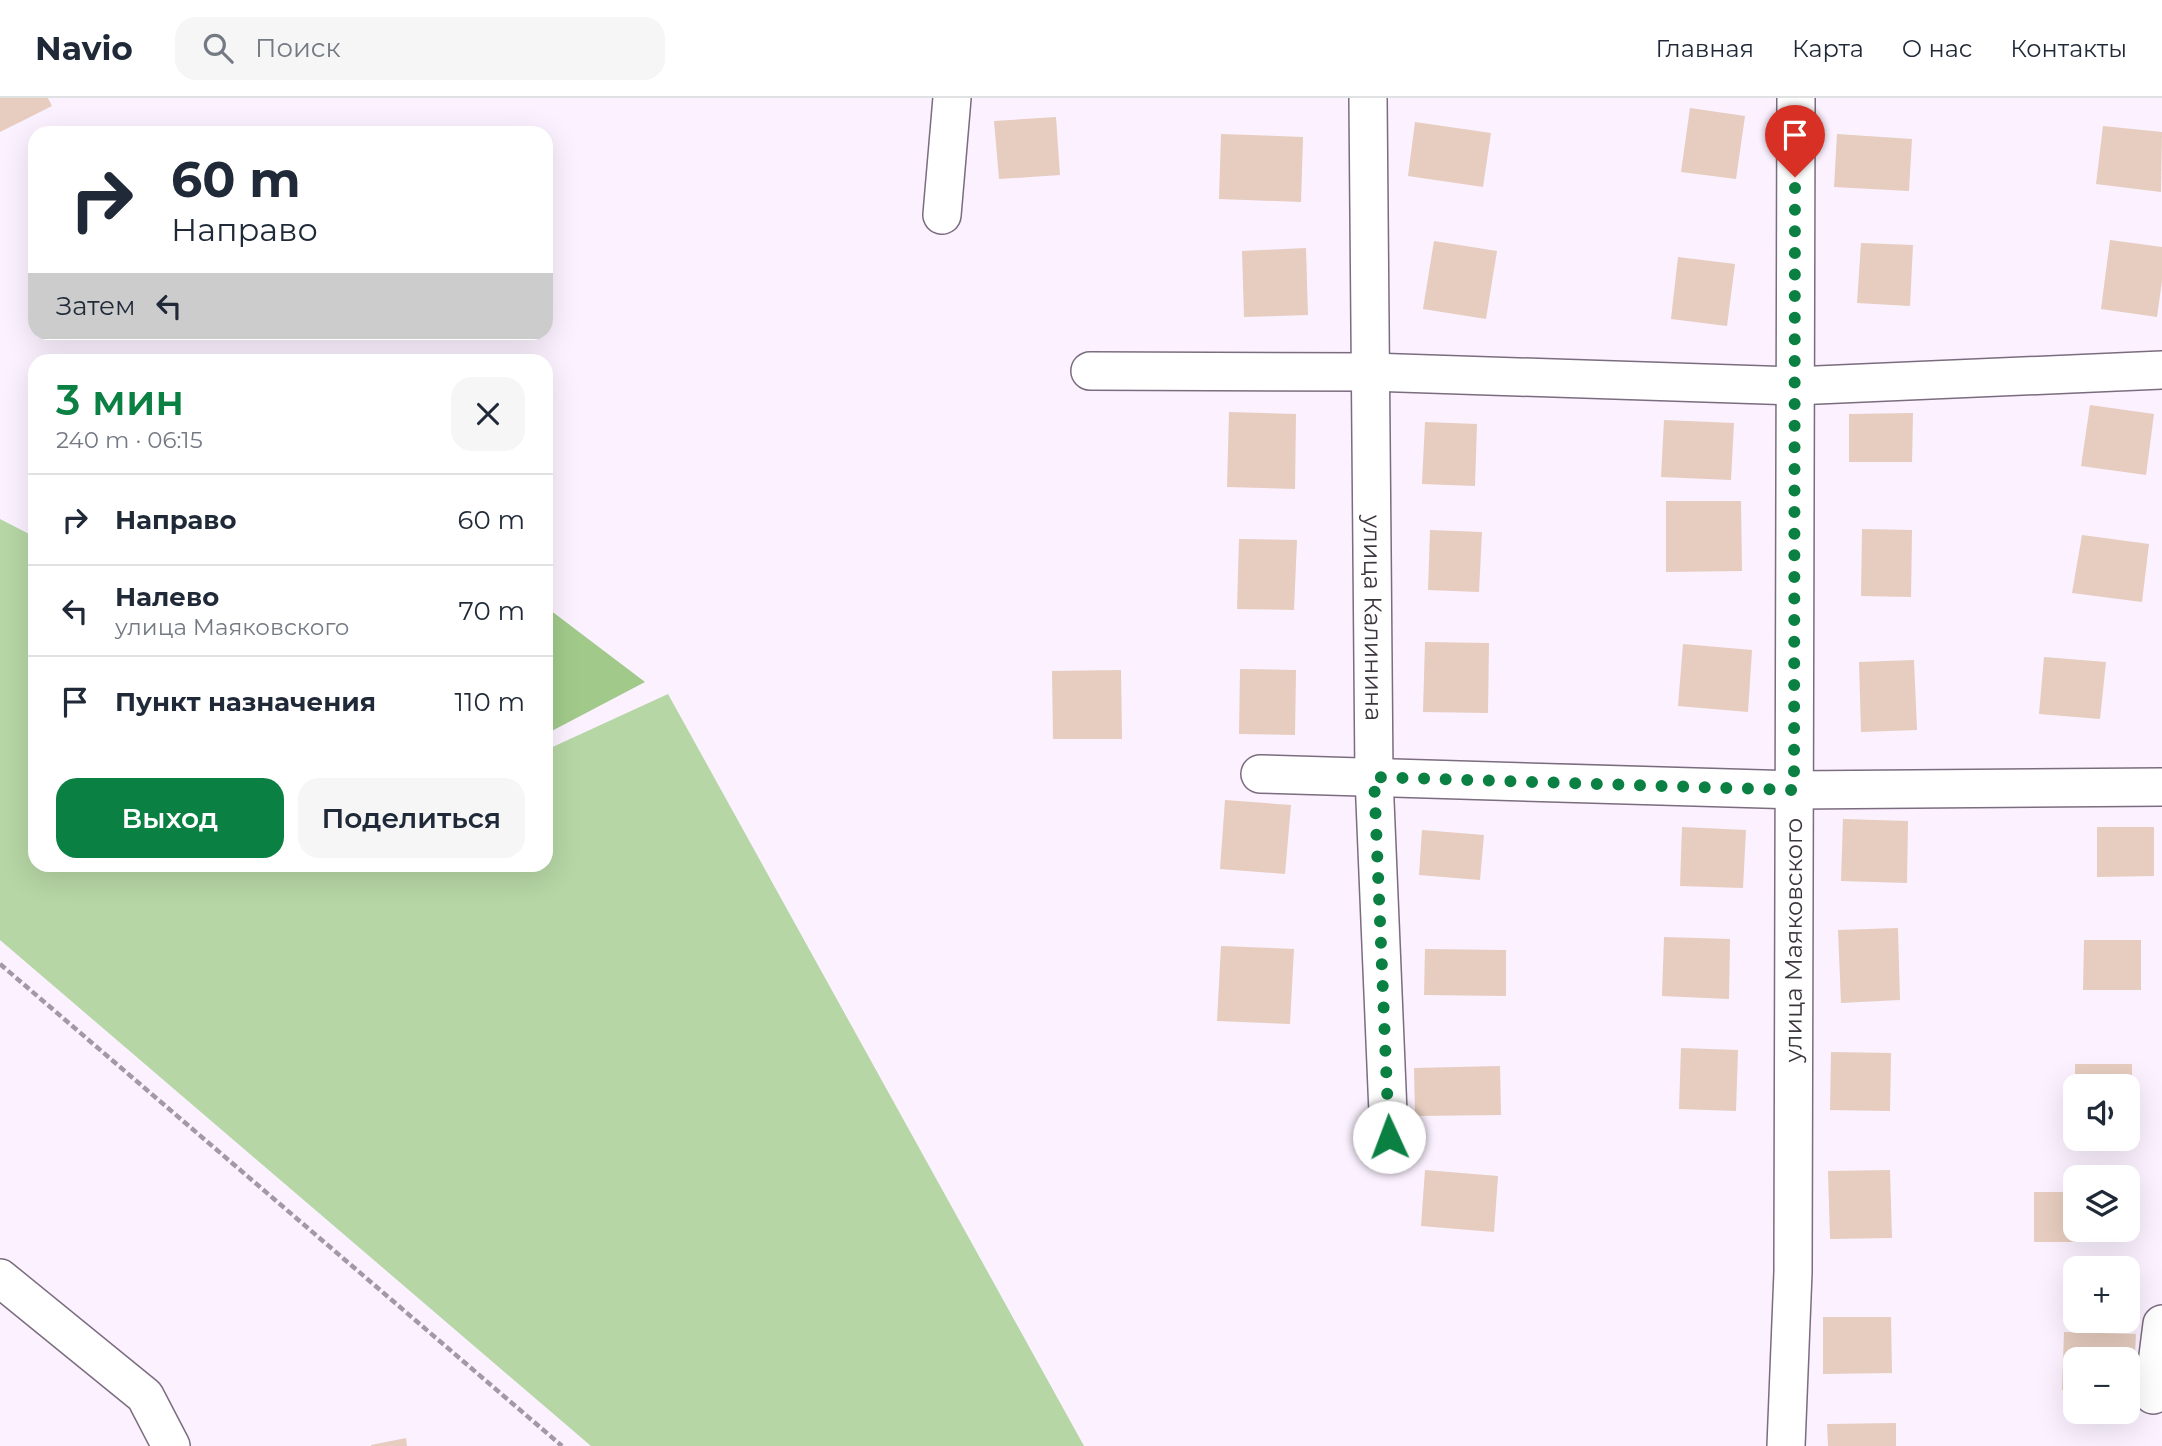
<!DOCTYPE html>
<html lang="ru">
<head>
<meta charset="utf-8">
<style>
  :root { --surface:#fff; --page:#f6f6f7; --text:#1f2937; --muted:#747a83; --line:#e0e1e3; --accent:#0b8043 }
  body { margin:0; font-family:Montserrat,sans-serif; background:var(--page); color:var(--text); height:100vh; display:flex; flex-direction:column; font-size:26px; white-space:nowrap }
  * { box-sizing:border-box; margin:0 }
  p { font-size:23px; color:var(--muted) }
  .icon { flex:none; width:38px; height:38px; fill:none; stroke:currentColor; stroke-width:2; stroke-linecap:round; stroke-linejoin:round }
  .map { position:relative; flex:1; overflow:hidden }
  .sheet { position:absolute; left:28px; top:256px; width:525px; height:518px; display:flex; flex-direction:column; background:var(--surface); border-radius:21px; box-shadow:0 7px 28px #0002 }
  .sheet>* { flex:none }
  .banner { position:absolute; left:28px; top:28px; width:525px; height:214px; border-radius:21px; box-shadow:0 7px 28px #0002; background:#fff; color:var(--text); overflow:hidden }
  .controls { position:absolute; left:2063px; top:976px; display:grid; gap:14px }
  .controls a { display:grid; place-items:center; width:77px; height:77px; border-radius:14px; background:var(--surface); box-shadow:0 7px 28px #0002; font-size:35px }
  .pin { position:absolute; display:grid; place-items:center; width:60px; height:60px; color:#fff; margin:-72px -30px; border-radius:50% 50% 50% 0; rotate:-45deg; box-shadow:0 0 7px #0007 }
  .pin .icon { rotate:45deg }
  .me { position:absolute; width:77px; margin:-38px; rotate:358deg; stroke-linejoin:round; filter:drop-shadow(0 0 5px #0008) }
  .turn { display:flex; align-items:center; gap:24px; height:147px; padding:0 28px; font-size:32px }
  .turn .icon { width:91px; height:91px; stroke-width:2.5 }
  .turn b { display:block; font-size:49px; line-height:60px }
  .then { display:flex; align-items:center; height:66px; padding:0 28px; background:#0003; gap:14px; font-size:26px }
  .round { display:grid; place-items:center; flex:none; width:74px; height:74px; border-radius:21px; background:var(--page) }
  .overview { display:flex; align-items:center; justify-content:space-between; height:119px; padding:0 28px }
  h1 { font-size:42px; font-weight:600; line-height:52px; color:var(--accent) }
  .primary-button { display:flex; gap:14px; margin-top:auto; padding:14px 28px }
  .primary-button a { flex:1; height:80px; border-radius:21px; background:var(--accent); color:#fff; font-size:28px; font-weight:600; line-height:80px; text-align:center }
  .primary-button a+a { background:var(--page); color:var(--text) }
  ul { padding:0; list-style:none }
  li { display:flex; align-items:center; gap:21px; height:91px; padding:0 28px; border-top:2px solid var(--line) }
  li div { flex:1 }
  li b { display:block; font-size:26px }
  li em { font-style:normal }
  header { display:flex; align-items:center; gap:42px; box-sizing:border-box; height:98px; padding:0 35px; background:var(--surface); border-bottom:2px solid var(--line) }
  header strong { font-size:33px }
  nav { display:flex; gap:38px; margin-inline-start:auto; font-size:24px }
  .search { width:490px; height:63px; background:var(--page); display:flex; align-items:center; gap:18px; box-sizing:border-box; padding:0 24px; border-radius:21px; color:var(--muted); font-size:26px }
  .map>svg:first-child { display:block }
</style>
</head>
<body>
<header>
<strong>Navio</strong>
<div class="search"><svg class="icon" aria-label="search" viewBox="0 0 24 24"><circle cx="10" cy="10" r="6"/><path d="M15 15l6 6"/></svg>Поиск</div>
<nav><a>Главная</a><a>Карта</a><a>О нас</a><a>Контакты</a></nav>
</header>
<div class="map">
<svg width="2162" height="1348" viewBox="0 0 2162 1348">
  <rect width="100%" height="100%" fill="#fbf1ff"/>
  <path fill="#b6d6a5" d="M0 421 35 439V766H546V652L668 596 1084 1348H591L0 842Z"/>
  <path fill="#a1ca8a" d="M550 512 645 584 546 636V515Z"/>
  <g fill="#e6cdbf">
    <path d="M0 0H48L52 8 0 34Z"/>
    <path d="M1690 10 1745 18 1736 81 1681 74Z"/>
    <path d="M1056 19 1060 77 999 81 994 23Z"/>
    <path d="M1415 24 1491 35 1483 89 1408 78Z"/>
    <path d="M2103 28 2162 34 2161 94 2096 86Z"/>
    <path d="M1221 36 1303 39 1301 104 1219 101Z"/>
    <path d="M1837 36 1912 41 1909 93 1834 89Z"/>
    <path d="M2110 142 2162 149V183L2157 219 2101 211Z"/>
    <path d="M1434 143 1497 153 1486 221 1423 211Z"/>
    <path d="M1861 145 1913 147 1910 208 1857 205Z"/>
    <path d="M1306 150 1308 217 1244 219 1242 153Z"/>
    <path d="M1678 159 1735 166 1727 228 1671 221Z"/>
    <path d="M2090 307 2154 316 2146 377 2081 368Z"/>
    <path d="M1229 314 1296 316 1295 391 1227 389Z"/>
    <path d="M1913 315 1912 364H1849V316Z"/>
    <path d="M1664 322 1734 325 1731 382 1661 379Z"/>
    <path d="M1425 324 1477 326 1475 388 1422 386Z"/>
    <path d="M1666 403H1741L1742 473 1666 474Z"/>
    <path d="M1862 431 1912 432 1911 499 1861 498Z"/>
    <path d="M1430 432 1482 434 1479 494 1428 492Z"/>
    <path d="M2082 437 2149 446 2142 504 2072 495Z"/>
    <path d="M1239 441 1297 442 1294 512 1237 511Z"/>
    <path d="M1425 544 1489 545 1488 615 1423 614Z"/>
    <path d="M1683 546 1752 552 1748 614 1678 608Z"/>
    <path d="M2044 559 2106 564 2100 621 2039 616Z"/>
    <path d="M1914 562 1917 632 1861 634 1859 564Z"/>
    <path d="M1240 571 1296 572 1295 637 1239 636Z"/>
    <path d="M1121 572 1122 641H1053L1052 573Z"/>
    <path d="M1225 702 1291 707 1285 776 1220 771Z"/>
    <path d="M1843 721 1908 723 1907 785 1841 783Z"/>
    <path d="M1682 729 1746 732 1743 790 1680 788Z"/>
    <path d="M2097 729H2154V778L2097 779Z"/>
    <path d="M1422 732 1484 737 1480 782 1419 777Z"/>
    <path d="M1898 830 1900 902 1841 905 1838 832Z"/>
    <path d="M1664 839 1730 841 1729 901 1662 898Z"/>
    <path d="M2084 842H2141V892H2083Z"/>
    <path d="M1221 848 1294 851 1290 926 1217 923Z"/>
    <path d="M1425 851 1506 852V898L1424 897Z"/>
    <path d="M1681 950 1738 952 1736 1013 1679 1011Z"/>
    <path d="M1831 954 1891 955 1890 1013 1830 1012Z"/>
    <path d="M2075 966H2132V1016H2128V989H2075Z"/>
    <path d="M1500 968 1501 1017 1415 1018 1414 970Z"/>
    <path d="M1425 1072 1498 1078 1494 1134 1421 1128Z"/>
    <path d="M1890 1072 1892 1140 1830 1141 1828 1073Z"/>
    <path d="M2034 1094H2076V1132H2091V1144H2034Z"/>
    <path d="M1823 1219H1891L1892 1275 1823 1276Z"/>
    <path d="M2064 1234 2136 1236 2133 1295H2128V1262H2076V1293L2062 1292Z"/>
    <path d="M1896 1325V1348H1828L1827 1326Z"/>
    <path d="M406 1340 407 1348H371V1347Z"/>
  </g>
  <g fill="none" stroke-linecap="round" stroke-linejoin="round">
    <defs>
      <g id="minor">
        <path id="s1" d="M1368 0 1374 679 1389 1039"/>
        <path d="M942 117 952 0"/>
        <path d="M1090 273 1370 274 1794 288 2162 272"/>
        <path d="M1260 676 1794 692 2162 689"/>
        <path d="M0 1180 145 1298 171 1348"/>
        <path d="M2153 1297 2162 1226"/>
        <path id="s2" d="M1786 1348 1793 1174 1796 0"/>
      </g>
    </defs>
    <use href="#minor" stroke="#7b6c7f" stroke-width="40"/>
    <path stroke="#a299a5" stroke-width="4.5" stroke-dasharray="7 3.5" stroke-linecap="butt" d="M0 866 562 1348"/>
    <use href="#minor" stroke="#fff" stroke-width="37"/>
  </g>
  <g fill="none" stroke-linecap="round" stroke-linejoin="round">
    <path stroke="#0b8043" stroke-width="12" stroke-dasharray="0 21.6" d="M1389 1039 1374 679 1794 692 1795 79"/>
  </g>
  <g text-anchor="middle" stroke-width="7" stroke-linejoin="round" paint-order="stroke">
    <g font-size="24" fill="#3d363f" stroke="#fbf1ff">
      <text dy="8" stroke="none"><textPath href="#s1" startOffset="520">улица Калинина</textPath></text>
      <text dy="8" stroke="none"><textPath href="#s2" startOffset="506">улица Маяковского</textPath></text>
    </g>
  </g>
</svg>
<div class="controls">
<a><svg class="icon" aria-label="sound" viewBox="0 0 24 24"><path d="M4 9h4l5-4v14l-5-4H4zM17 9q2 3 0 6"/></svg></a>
<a><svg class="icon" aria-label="layers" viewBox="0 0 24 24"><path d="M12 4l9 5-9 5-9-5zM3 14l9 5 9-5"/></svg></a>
<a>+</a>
<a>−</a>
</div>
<div class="pin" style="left:1795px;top:79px;background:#d93025"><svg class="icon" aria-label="arrive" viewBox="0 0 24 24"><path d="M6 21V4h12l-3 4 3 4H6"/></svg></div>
<svg class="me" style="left:1389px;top:1039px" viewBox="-20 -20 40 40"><circle r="19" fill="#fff"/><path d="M0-13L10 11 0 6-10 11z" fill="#0b8043"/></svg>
<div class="banner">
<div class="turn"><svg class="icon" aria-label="right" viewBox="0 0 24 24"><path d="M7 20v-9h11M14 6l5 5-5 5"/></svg><div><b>60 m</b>Направо</div></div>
<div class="then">Затем<svg class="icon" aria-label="left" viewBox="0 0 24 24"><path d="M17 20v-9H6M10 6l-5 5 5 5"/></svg></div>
</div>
<section class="sheet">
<div class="overview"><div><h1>3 мин</h1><p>240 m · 06:15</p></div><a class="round"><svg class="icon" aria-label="close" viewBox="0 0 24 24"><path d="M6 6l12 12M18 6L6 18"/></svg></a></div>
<ul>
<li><svg class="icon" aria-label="right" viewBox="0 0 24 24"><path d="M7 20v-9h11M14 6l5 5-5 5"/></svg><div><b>Направо</b></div><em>60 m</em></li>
<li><svg class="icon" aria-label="left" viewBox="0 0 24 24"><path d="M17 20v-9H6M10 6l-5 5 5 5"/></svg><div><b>Налево</b><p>улица Маяковского</p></div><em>70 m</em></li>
<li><svg class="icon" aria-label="arrive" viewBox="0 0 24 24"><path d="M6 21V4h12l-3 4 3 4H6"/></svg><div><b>Пункт назначения</b></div><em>110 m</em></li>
</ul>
<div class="primary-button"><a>Выход</a><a>Поделиться</a></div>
</section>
</div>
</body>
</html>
